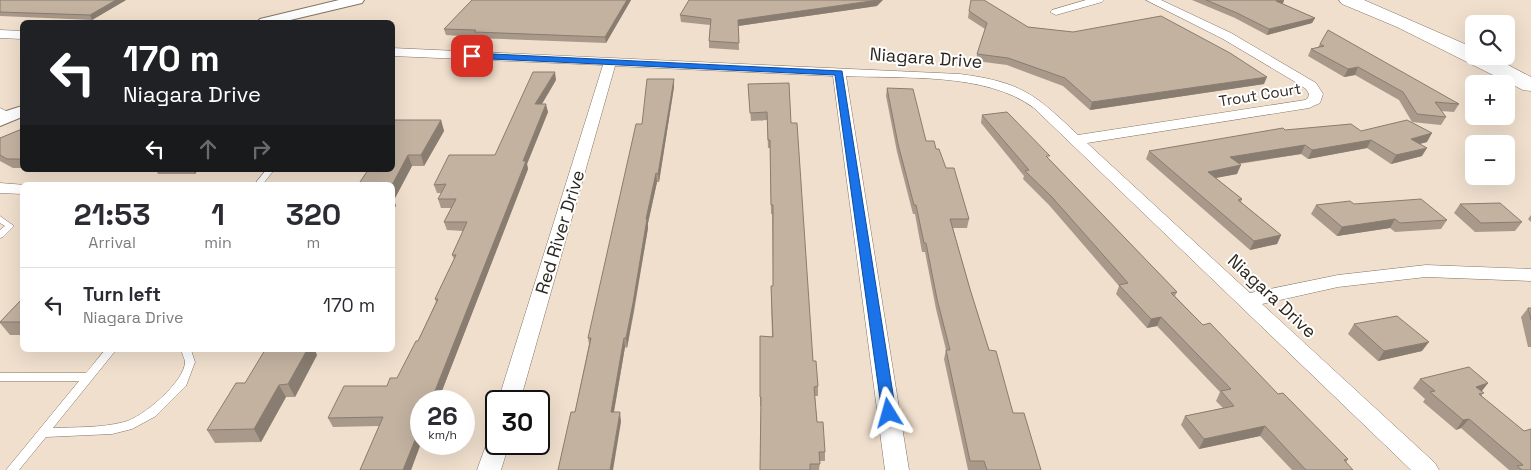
<!DOCTYPE html>
<html lang="en">
<head>
<meta charset="utf-8">
<style>
  :root { --surface:#fff; --page:#f7f7f7; --text:#2b2b33; --muted:#7c7c81; --line:#e1e1e2 }
  body { margin:0; font-family:"Space Grotesk",sans-serif; background:var(--page); color:var(--text); height:100vh; display:flex; flex-direction:column; font-size:19px; white-space:nowrap }
  * { box-sizing:border-box; margin:0 }
  p { font-size:16px; color:var(--muted) }
  .icon { flex:none; width:28px; height:28px; fill:none; stroke:currentColor; stroke-width:2; stroke-linecap:round; stroke-linejoin:round }
  .map { position:relative; flex:1; overflow:hidden }
  .drawer { position:absolute; left:20px; top:182px; width:375px; height:170px; display:flex; flex-direction:column; background:var(--surface); border-radius:8px; box-shadow:0 5px 20px #0002 }
  .drawer>* { flex:none }
  .top-card { position:absolute; left:20px; top:20px; width:375px; height:152px; border-radius:8px; box-shadow:0 5px 20px #0002; background:#202124; color:#fff; overflow:hidden }
  .fabs { position:absolute; left:1465px; top:15px; display:grid; gap:10px }
  .fabs a { display:grid; place-items:center; width:50px; height:50px; border-radius:8px; background:var(--surface); box-shadow:0 5px 20px #0002; font-size:25px }
  .speed { position:absolute; left:410px; top:390px; display:flex; gap:10px; font-size:25px; font-weight:700; text-align:center }
  .speed>* { display:grid; place-content:center; width:65px; height:65px; border-radius:50%; background:var(--surface); box-shadow:0 5px 20px #0002; line-height:1 }
  .speed small { font-size:12px; font-weight:400 }
  .speed .limit { border:2px solid #111; border-radius:8px; background:#fff; color:#111 }
  .pin { position:absolute; display:grid; place-items:center; width:42px; height:42px; color:#fff; margin:-21px; border-radius:10px; box-shadow:0 2px 8px #0006 }
  .me { position:absolute; width:55px; margin:-28px; rotate:352deg; stroke-linejoin:round; filter:drop-shadow(0 0 4px #0008) }
  .turn { display:flex; align-items:center; gap:18px; height:105px; padding:0 20px; font-size:22px }
  .turn .icon { width:65px; height:65px; stroke-width:2.5 }
  .turn b { display:block; font-size:35px; line-height:42px }
  .lanes { display:flex; align-items:center; height:48px; padding:0 20px; background:#0003; justify-content:center; gap:25px; direction:ltr }
  .lanes .off { opacity:.35 }
  .eta { display:flex; justify-content:space-evenly; align-items:center; height:85px; text-align:center }
  .eta b { font-size:30px; font-weight:800; line-height:35px }
  ul { padding:0; list-style:none }
  li { display:flex; align-items:center; gap:15px; height:75px; padding:0 20px; border-top:1px solid var(--line) }
  li div { flex:1 }
  li b { display:block; font-size:19px }
  li em { font-style:normal }
  .map>svg:first-child { display:block }
</style>
</head>
<body>
<div class="map">
<svg width="1531" height="470" viewBox="0 0 1531 470">
  <rect width="100%" height="100%" fill="#f0dfcd"/>
  <g fill="none" stroke-linecap="round" stroke-linejoin="round">
    <defs>
      <g id="service">
        <path d="M0 108 12 114V118H6L0 113Z"/>
        <path d="M266 170H274L262 185H254Z"/>
        <path d="M0 216 14 226 3 237 0 238V230L5 226 0 223Z"/>
        <path d="M105 350H116L53 428C76 427 101 428 124 422 142 418 186 381 185 361 184 358 182 353 181 350H191L195 362 186 386 156 416 132 429 112 434 46 437 19 470H6L79 381H0V373H86Z"/>
      </g>
      <g id="minor">
        <path d="M1086 0H1104L1102 2 1056 15 1050 12 1052 10Z"/>
        <path d="M1146 0H1161L1231 33 1316 83 1323 94 1320 103 1309 108 1087 143 1250 293 1338 275 1426 265 1531 269V281L1426 277 1338 287 1262 304 1435 463 1439 470H1411L1034 108C986 72 904 79 846 76L909 470H885L833 76 615 66 520 401H498L603 65 392 56V48L960 74C1021 82 1035 94 1078 135L1305 100 1308 98 1309 94 1306 89 1292 80 1223 39Z"/>
        <path d="M0 30 22 31V39L0 38Z"/>
        <path d="M0 183 26 185H22V194L0 193Z"/>
        <path d="M496 435V444H509L501 470H477L489 437Z"/>
      </g>
      <g id="tertiary">
        <path d="M339 0H364L362 3 282 22H257L260 19Z"/>
        <path d="M22 106V117L0 126V113Z"/>
      </g>
      <path id="primary" d="M1339 0H1364L1474 48V56H1491L1531 77V91L1523 90 1397 27 1342 4Z"/>
    </defs>
    <use href="#service" stroke="#837463" stroke-width="1"/>
    <use href="#minor" stroke="#837463" stroke-width="1"/>
    <use href="#tertiary" stroke="#837463" stroke-width="2"/>
    <use href="#primary" stroke="#837463" stroke-width="1"/>
    <use href="#service" fill="#fff" fill-rule="evenodd"/>
    <use href="#minor" fill="#fff" fill-rule="evenodd"/>
    <use href="#tertiary" fill="#fff" fill-rule="evenodd"/>
    <use href="#primary" fill="#fff" fill-rule="evenodd"/>
  </g>
  <g fill="#a8998a">
    <path d="M0 0H126L92 20 0 16Z"/>
    <path d="M472 0H631L606 43 476 38 475 37 446 35 444 29Z"/>
    <path d="M1192 0H1284L1283 4 1315 18 1312 23 1267 35 1235 18Z"/>
    <path d="M877 6 738 26 739 50 709 48V41L710 25 681 22 680 15Z"/>
    <path d="M969 11 1028 27 1049 30 1264 84 1090 110 1063 86 1007 65 976 61 977 54 985 29 968 18Z"/>
    <path d="M1320 44 1459 104 1454 112 1441 111 1446 117 1441 125 1412 122 1399 100 1355 75 1344 77 1308 56 1311 49 1318 47Z"/>
    <path d="M674 79V87L659 182H657L648 223V228L634 312 627 348 625 347 614 412 621 422 575 412 589 344 588 338 642 124Z"/>
    <path d="M556 80 542 104 548 112 527 164 528 169 438 401H421V443L411 470H360L379 426 333 427 328 418 387 386 397 378 418 341 436 302 435 299 454 259 452 255 463 231 447 230 444 222 451 208H441L438 199 442 193H437L434 185 495 155Z"/>
    <path d="M748 84 791 123 813 361 818 386V396H815L817 422 825 452V461H820L819 470H760L761 406H760V336L772 337 771 296V286H773L772 214H771L770 148H768L767 120 751 121Z"/>
    <path d="M887 88 926 141 936 149 946 168 969 219 967 228H953L970 289 989 350 1013 413 1041 470H968L944 359 946 350 936 309 925 252H922L915 214H913L897 152 886 96Z"/>
    <path d="M982 115 1049 159 1177 292 1175 296 1203 325 1348 459 1346 463 1353 470H1292L1260 436 1199 449 1181 425 1185 416 1223 408 1216 401 1220 392 1157 326 1147 328 1116 294 1119 286 1049 205 1023 179 1024 176 981 123Z"/>
    <path d="M441 120 444 131 424 166H412L394 200 396 206 358 185Z"/>
    <path d="M22 129V168H13L0 161V138Z"/>
    <path d="M1285 130 1361 131 1427 142 1420 144 1422 156 1391 164 1367 148 1308 159 1301 154 1239 164 1237 174 1216 178 1242 199 1241 202 1281 235 1277 244 1250 250 1146 159 1149 151Z"/>
    <path d="M156 170H198L195 174H158Z"/>
    <path d="M1354 204 1447 220 1441 229 1395 232 1390 228 1337 236 1311 214 1316 205Z"/>
    <path d="M1460 204 1522 222 1515 231 1475 232 1454 213Z"/>
    <path d="M1531 215V222L1528 219Z"/>
    <path d="M22 299V335H10L0 323V322Z"/>
    <path d="M1528 308H1531V347H1528L1521 317Z"/>
    <path d="M1354 324 1422 351 1378 361 1348 334Z"/>
    <path d="M317 355 295 397H286L261 442 215 443 207 430 245 383Z"/>
    <path d="M1420 379 1488 383 1482 391V396L1531 470H1509L1461 428 1456 430 1423 402 1425 399 1413 388Z"/>
  </g>
  <g fill="#887d70">
    <path d="M116 0H126L92 20 90 15Z"/>
    <path d="M627 0H631L606 43 605 37Z"/>
    <path d="M878 0H883L877 6 738 26V20Z"/>
    <path d="M1284 0 1282 5 1276 1Z"/>
    <path d="M1315 18 1312 23 1267 35 1269 29Z"/>
    <path d="M1358 67 1355 75 1344 77 1348 69Z"/>
    <path d="M555 72 556 80 537 112 535 104Z"/>
    <path d="M1267 77 1264 84 1090 110 1092 102Z"/>
    <path d="M674 79V87L659 182 658 174Z"/>
    <path d="M546 104 548 112 527 164 528 169 485 280 438 401H431L523 161Z"/>
    <path d="M441 120 444 131 424 166 421 155Z"/>
    <path d="M1432 133 1427 142 1406 147 1411 139Z"/>
    <path d="M1371 140 1367 148 1308 159 1312 150Z"/>
    <path d="M1305 145 1301 154 1227 165 1230 157Z"/>
    <path d="M1427 148 1422 156 1391 164 1396 155Z"/>
    <path d="M408 155 412 166 394 200 396 206 392 211V185Z"/>
    <path d="M1241 165 1237 174 1204 180 1208 172Z"/>
    <path d="M193 170H198L195 174Z"/>
    <path d="M656 173 657 182 648 223V228L627 348 626 338 646 219Z"/>
    <path d="M1395 219 1390 228 1337 236 1342 227Z"/>
    <path d="M1281 235 1277 244 1250 250 1254 241Z"/>
    <path d="M1161 317 1157 326 1147 328 1151 319Z"/>
    <path d="M624 338 625 347 612 422 611 412Z"/>
    <path d="M1429 342 1422 351 1378 361 1384 351Z"/>
    <path d="M307 350H315L317 355 295 397 288 384Z"/>
    <path d="M1488 383 1480 393 1476 387Z"/>
    <path d="M279 385 286 397 261 442 254 429Z"/>
    <path d="M620 412 621 422 613 470H610Z"/>
    <path d="M1469 419 1461 428 1456 430 1463 420Z"/>
    <path d="M421 425V443L411 470H403Z"/>
    <path d="M1265 426 1260 436 1199 449 1204 439Z"/>
  </g>
  <g fill="#c3b2a0" stroke="#887d70">
    <path d="M0 0H116L90 15 0 12Z"/>
    <path d="M472 0H627L605 37 474 32 476 30 444 29Z"/>
    <path d="M689 0H878L738 20 739 43 709 41 711 19 680 15Z"/>
    <path d="M971 0H984L1028 27 1073 32 1161 16 1230 53 1267 77 1092 102 1065 78 1008 58 977 54 987 23 969 11Z"/>
    <path d="M1206 0H1284L1276 1 1315 18 1269 29 1237 13Z"/>
    <path d="M1328 30 1459 104 1435 102 1446 117 1417 114 1403 92 1358 67 1348 69 1311 49 1324 46 1320 44Z"/>
    <path d="M533 72H555L535 104H546L523 161H526L431 401H421V425L403 470H360L383 417 328 418 344 386H387L390 378H397L416 341H418L438 299H435L456 255H452L467 222H444L456 199H438L446 184 434 185 449 155H495Z"/>
    <path d="M647 79H674L658 174 656 173 646 219H647L633 303 626 338H624L611 412H620L610 470H558L571 412H575L591 338H588L636 124H642Z"/>
    <path d="M789 83 791 123H797L813 361H816L818 386 814 387 817 422H823L825 452H819L820 464H810V470H760L761 397H760V336L773 337 771 286H773V205H771L770 140H768L767 112 750 113 748 84Z"/>
    <path d="M887 88 913 89 926 141H934L936 149H939L946 168H954L969 219H950L970 289 989 350 996 351 1013 413H1024L1041 470H987L984 461H970L946 350H950L937 299 926 243H924L916 205H914L898 144Z"/>
    <path d="M1007 112 1050 156H1046L1177 292 1171 293 1203 325 1210 323 1278 394 1283 393 1348 459 1344 460 1353 470H1306L1265 426 1204 439 1185 416 1234 406 1221 391 1231 389 1161 317 1151 319 1119 285 1128 283 1051 196 1025 171 1029 170 982 115Z"/>
    <path d="M394 120H441L421 155H408L392 185H358L368 170H392V123Z"/>
    <path d="M1407 120 1432 133 1411 139 1427 148 1396 155 1371 140 1312 150 1305 145 1230 157 1241 165 1208 172 1242 199 1238 200 1281 235 1254 241 1149 151 1283 128 1285 130 1351 124 1361 131Z"/>
    <path d="M22 129V159H7L0 155V138Z"/>
    <path d="M1421 199 1447 220 1400 223 1395 219 1342 227 1316 205 1350 201 1354 204Z"/>
    <path d="M1500 203 1522 222 1481 223 1460 204Z"/>
    <path d="M22 299V322H0Z"/>
    <path d="M1528 308H1531V320Z"/>
    <path d="M1397 316 1429 342 1384 351 1354 324Z"/>
    <path d="M265 350H307L288 384 279 385 254 429 207 430 236 383H245Z"/>
    <path d="M1469 367 1488 383 1476 387 1484 393 1479 394 1524 431 1531 429V470H1522L1517 466 1523 465 1469 419 1463 420 1430 392 1435 391 1420 379Z"/>
  </g>
  <path fill="#1a73e8" stroke="#114b97" d="M472 53 842 71 896 413 894 417 889 419 884 417 882 413 835 75 469 58 468 56Z"/>
  <g text-anchor="middle" stroke-width="4" stroke-linejoin="round" paint-order="stroke">
    <g font-size="15" fill="#2d2720" stroke="#fff">
      <text transform="translate(1260 95) rotate(-9)" y="5">Trout Court</text>
    </g>
    <g font-size="18" fill="#2d2720" stroke="#fff">
      <text transform="translate(926 58) rotate(4)" y="6">Niagara Drive</text>
      <text transform="translate(560 232) rotate(-73)" y="6">Red River Drive</text>
      <text transform="translate(1272 296) rotate(43)" y="6">Niagara Drive</text>
    </g>
  </g>
</svg>
<div class="fabs">
<a><svg class="icon" aria-label="search" viewBox="0 0 24 24"><circle cx="10" cy="10" r="6"/><path d="M15 15l6 6"/></svg></a>
<a>+</a>
<a>−</a>
</div>
<div class="speed"><div>26<small>km/h</small></div><div class="limit">30</div></div>
<div class="pin" style="left:472px;top:56px;background:#d93025"><svg class="icon" aria-label="arrive" viewBox="0 0 24 24"><path d="M6 21V4h12l-3 4 3 4H6"/></svg></div>
<svg class="me" style="left:889px;top:413px" viewBox="-20 -20 40 40"><path d="M0-17L14 15 0 8-14 15z" fill="#1a73e8" stroke="#fff" stroke-width="4"/></svg>
<div class="top-card">
<div class="turn"><svg class="icon" aria-label="left" viewBox="0 0 24 24"><path d="M17 20v-9H6M10 6l-5 5 5 5"/></svg><div><b>170 m</b>Niagara Drive</div></div>
<div class="lanes"><svg class="icon" aria-label="left" viewBox="0 0 24 24"><path d="M17 20v-9H6M10 6l-5 5 5 5"/></svg><svg class="icon off" aria-label="ahead" viewBox="0 0 24 24"><path d="M12 20V5M6 11l6-6 6 6"/></svg><svg class="icon off" aria-label="right" viewBox="0 0 24 24"><path d="M7 20v-9h11M14 6l5 5-5 5"/></svg></div>
</div>
<section class="drawer">
<div class="eta">
<div><b>21:53</b><p>Arrival</p></div>
<div><b>1</b><p>min</p></div>
<div><b>320</b><p>m</p></div>
</div>
<ul>
<li><svg class="icon" aria-label="left" viewBox="0 0 24 24"><path d="M17 20v-9H6M10 6l-5 5 5 5"/></svg><div><b>Turn left</b><p>Niagara Drive</p></div><em>170 m</em></li>
</ul>
</section>
</div>
</body>
</html>
